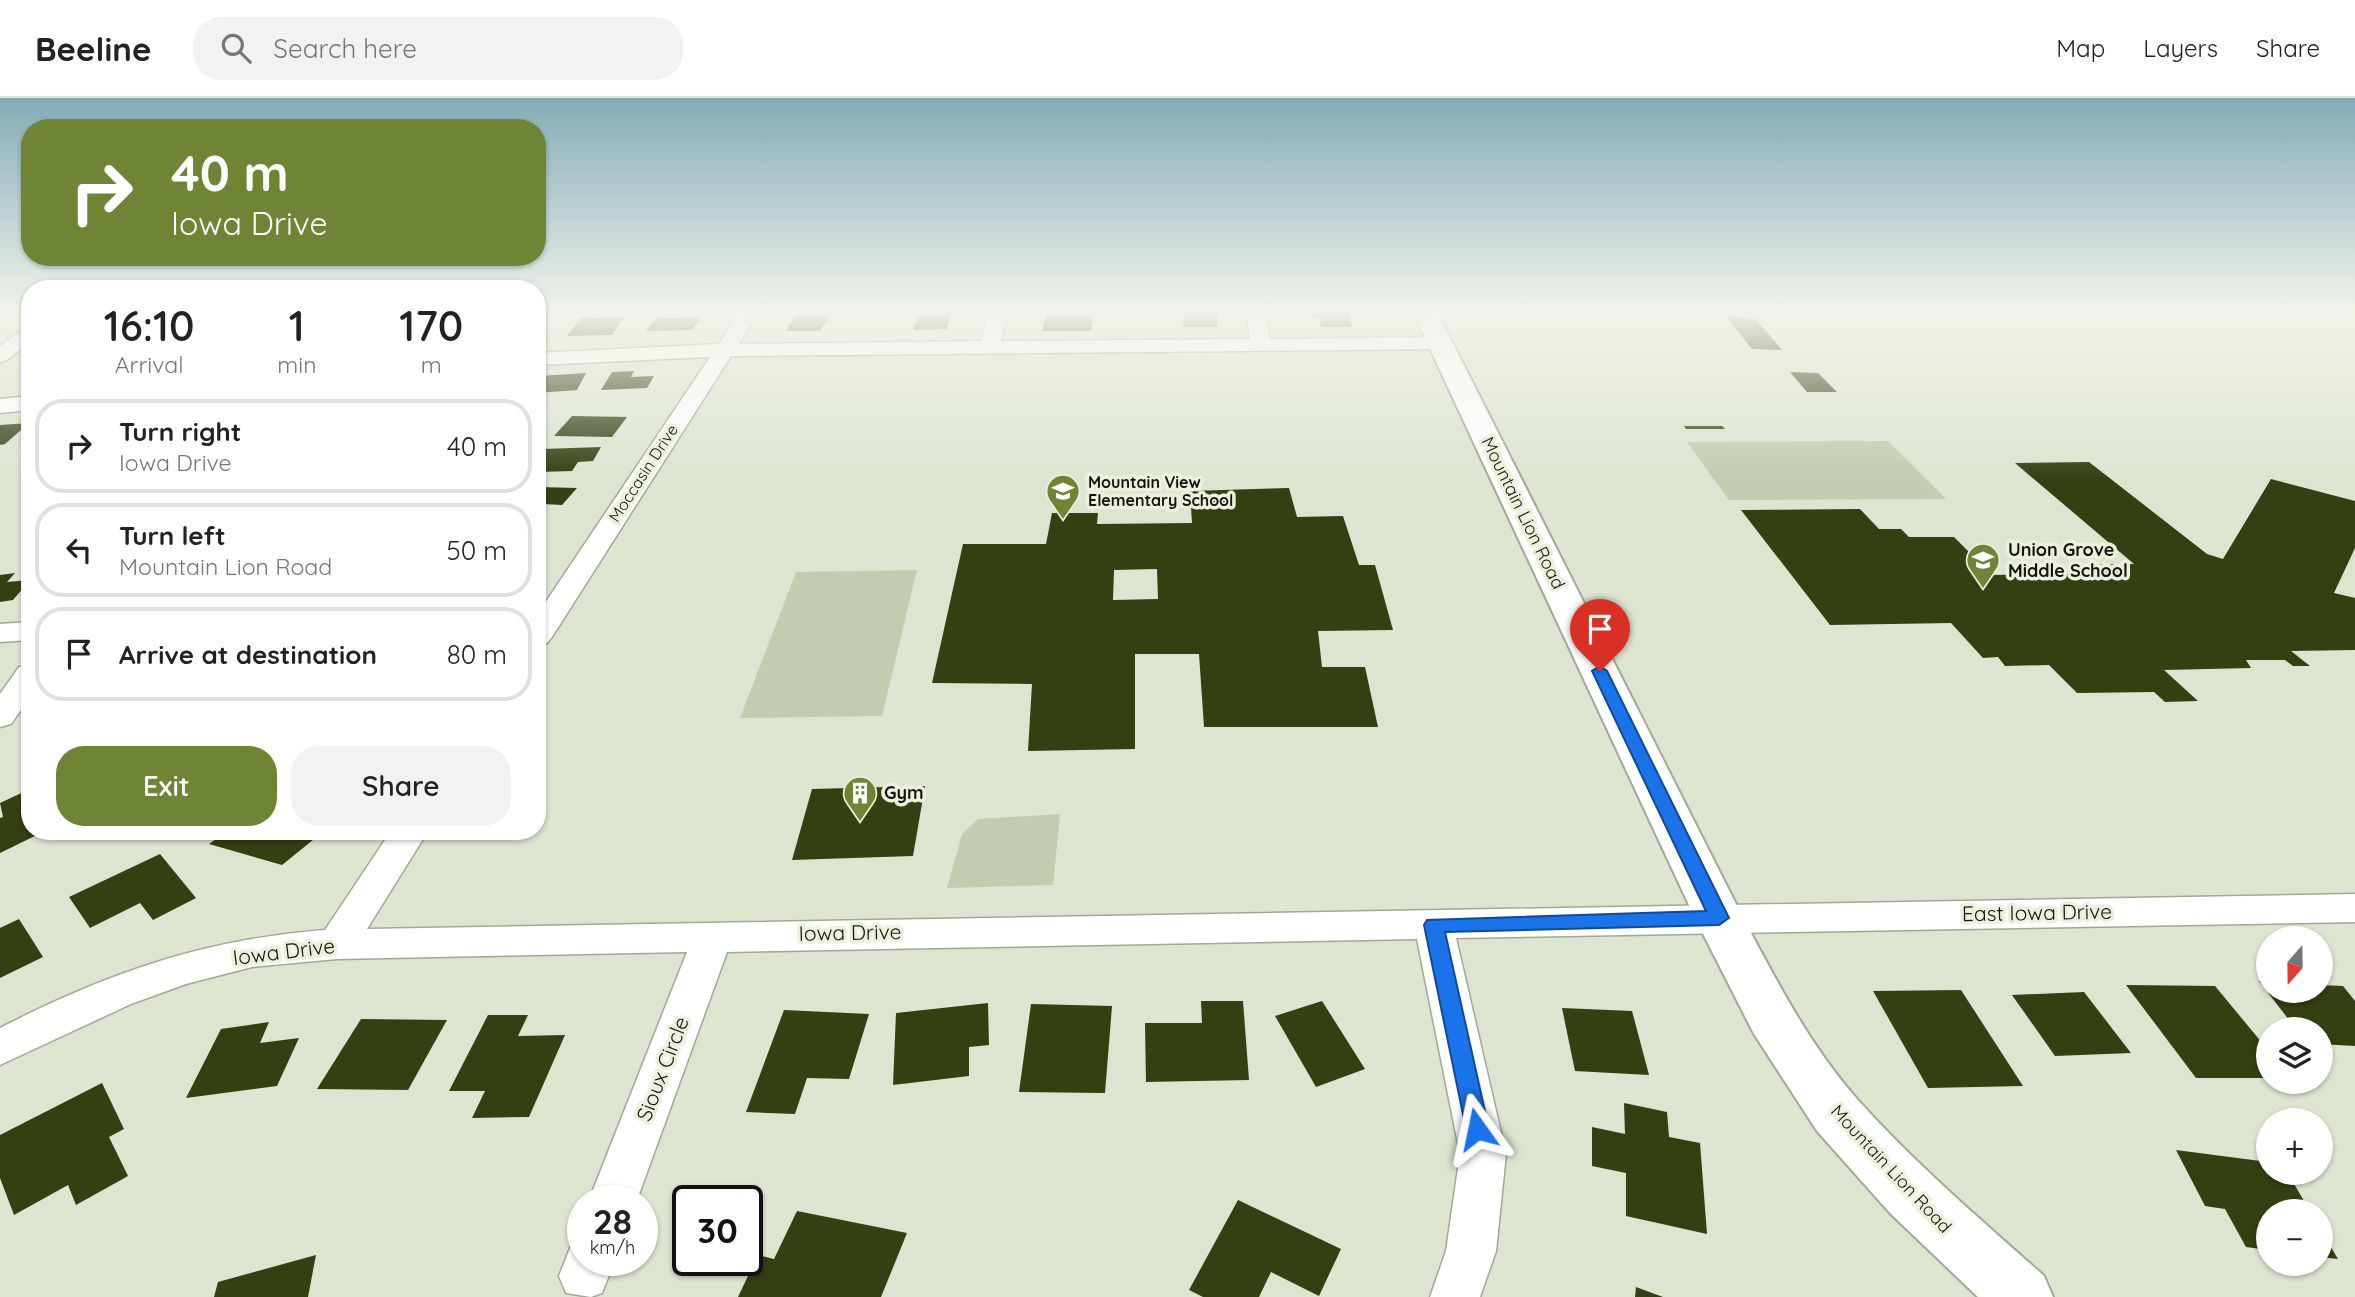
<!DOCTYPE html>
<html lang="en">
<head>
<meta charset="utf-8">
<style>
  :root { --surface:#fff; --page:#f2f2f2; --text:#222; --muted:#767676; --line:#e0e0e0; --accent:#708435 }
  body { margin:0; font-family:Quicksand,sans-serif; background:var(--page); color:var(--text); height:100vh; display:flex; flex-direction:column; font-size:26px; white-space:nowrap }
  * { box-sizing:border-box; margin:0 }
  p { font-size:23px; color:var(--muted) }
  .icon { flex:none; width:38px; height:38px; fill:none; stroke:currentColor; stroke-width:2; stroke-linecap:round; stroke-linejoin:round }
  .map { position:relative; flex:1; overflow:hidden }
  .details { position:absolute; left:21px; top:182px; width:525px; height:560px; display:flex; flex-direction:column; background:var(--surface); border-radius:28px; box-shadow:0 2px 5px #0004 }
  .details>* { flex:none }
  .banner { position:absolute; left:21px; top:21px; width:525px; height:147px; border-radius:28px; box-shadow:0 2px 5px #0004; background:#708435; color:#fff; overflow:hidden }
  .needle { width:46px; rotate:200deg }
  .tools { position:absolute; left:2256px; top:828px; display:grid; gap:14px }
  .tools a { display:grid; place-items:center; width:77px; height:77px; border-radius:50%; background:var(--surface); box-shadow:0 2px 5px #0004; font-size:35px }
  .speed { position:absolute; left:567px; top:1087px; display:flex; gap:14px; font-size:35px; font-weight:700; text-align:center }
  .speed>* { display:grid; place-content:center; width:91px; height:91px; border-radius:50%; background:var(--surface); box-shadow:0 2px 5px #0004; line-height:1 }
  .speed small { font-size:18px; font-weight:400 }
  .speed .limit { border:4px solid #111; border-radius:10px; background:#fff; color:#111 }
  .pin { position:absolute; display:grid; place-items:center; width:60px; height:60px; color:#fff; margin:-72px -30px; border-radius:50% 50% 50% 0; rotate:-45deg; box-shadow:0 0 7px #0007 }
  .pin .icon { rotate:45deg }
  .me { position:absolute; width:77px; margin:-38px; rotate:348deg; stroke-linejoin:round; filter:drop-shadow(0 0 5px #0008) }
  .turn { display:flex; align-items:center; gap:24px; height:147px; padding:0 35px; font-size:32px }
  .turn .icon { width:91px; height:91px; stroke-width:2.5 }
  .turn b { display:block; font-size:49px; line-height:60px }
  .eta { display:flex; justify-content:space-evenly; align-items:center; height:119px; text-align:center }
  .eta b { font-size:42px; font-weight:600; line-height:49px }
  .primary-button { display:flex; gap:14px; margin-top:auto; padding:14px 35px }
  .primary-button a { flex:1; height:80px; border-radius:28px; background:var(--accent); color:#fff; font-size:28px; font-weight:600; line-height:80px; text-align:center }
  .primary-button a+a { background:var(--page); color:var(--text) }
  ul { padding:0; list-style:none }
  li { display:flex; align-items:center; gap:21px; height:94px; margin:0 14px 10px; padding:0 21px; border:4px solid var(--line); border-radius:28px }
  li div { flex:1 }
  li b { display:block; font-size:26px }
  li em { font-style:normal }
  header { display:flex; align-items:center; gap:42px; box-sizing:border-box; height:98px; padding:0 35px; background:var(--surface); border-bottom:2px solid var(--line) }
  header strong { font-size:33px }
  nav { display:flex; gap:38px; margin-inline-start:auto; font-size:24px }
  .search { width:490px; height:63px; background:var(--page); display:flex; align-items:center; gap:18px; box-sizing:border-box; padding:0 24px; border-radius:28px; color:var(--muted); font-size:26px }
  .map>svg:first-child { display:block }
</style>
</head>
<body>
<header>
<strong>Beeline</strong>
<div class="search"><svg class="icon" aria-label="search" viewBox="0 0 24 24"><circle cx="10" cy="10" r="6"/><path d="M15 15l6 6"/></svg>Search here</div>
<nav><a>Map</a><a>Layers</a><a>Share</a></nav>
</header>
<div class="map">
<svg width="2355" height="1199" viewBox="0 0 2355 1199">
  <rect width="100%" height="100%" fill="#dde4d0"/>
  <g fill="#c3ccae">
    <path d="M1888 343 1946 401 1729 402 1687 344Z"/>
    <path d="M917 472 882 618 740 620 796 474Z"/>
    <path d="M1060 716 1053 787 947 790 962 736 978 721Z"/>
  </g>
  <g fill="#343f12" fill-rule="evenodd">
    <path d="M1185 213 1218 214 1217 229H1183Z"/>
    <path d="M1310 213H1348L1352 229H1321L1319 220H1312Z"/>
    <path d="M951 215 947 231 913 232 918 216Z"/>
    <path d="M796 217H830L820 233H786Z"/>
    <path d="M1046 217H1093L1091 233H1042Z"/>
    <path d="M1725 217 1756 221 1782 252 1752 251Z"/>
    <path d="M624 219 612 237 567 238 580 220Z"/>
    <path d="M701 219 692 232 646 233 656 220Z"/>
    <path d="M634 273 631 279 654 278 647 290 601 292 612 274Z"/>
    <path d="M1790 274 1818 275 1837 294H1807Z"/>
    <path d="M586 275 577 292 537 295 539 278Z"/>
    <path d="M572 318 627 319 612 339 554 338Z"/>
    <path d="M29 325 5 346 0 347V327Z"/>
    <path d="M1684 328H1722L1725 331H1686Z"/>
    <path d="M601 349 593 363 578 364 572 373 537 374V359L542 351Z"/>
    <path d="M2089 364 2207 456 2223 461 2271 381 2355 403V450L2334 495 2355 500V552L2291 553 2310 568H2293L2285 562H2246L2251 570 2164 572 2198 603 2165 604 2154 594 2077 595 2049 567 2005 568 1998 559 1983 560 1951 525 1830 527 1741 412 1860 411 1879 431H1901L1909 439H1954L1992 477 2090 475 2080 467 2134 466 2015 365Z"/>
    <path d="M537 389 577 390 562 407 543 406 537 413Z"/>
    <path d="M1289 390 1297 419 1343 418 1359 467H1375L1393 532 1318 533 1322 569H1365L1378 629H1204L1199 556H1135V651L1028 653 1032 586 932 585 963 446H1046L1052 415H1098L1097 426 1192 425 1190 393ZM1157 471 1158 501 1113 502 1114 472Z"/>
    <path d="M15 475 7 484 30 482 13 502 0 504V477Z"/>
    <path d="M925 688 913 758 792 762 812 691Z"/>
    <path d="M30 691V733H45L0 755V720L3 719 0 705Z"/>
    <path d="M227 733H324L282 767 209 746Z"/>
    <path d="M160 756 196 800 153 822 140 805 90 830 69 799Z"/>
    <path d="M19 821 43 859 0 880V830Z"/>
    <path d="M2259 883 2268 884V892H2320V887L2343 888 2355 903V948L2320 946V931H2296Z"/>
    <path d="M2126 887 2215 888 2268 952V980H2196Z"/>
    <path d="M1961 892 2023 988 1928 990 1873 893Z"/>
    <path d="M2084 894 2131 955 2055 958 2012 897Z"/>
    <path d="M1201 903H1243L1249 982 1146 984 1145 925H1202Z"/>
    <path d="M1322 903 1365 971 1316 989 1275 918Z"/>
    <path d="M988 905 989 947 969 949V978L893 987 896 915Z"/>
    <path d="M1031 906 1112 908 1105 995 1019 994Z"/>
    <path d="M1562 910 1632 913 1649 977 1575 973Z"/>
    <path d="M784 912 869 916 849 981 807 980 795 1016 746 1014Z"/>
    <path d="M488 917H528L518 938 565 937 529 1019 472 1020 485 993H449Z"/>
    <path d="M361 921 447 922 408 992 317 991Z"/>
    <path d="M269 924 260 945 299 940 277 988 186 1000 221 931Z"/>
    <path d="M102 985 124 1031 109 1039 128 1078 76 1107 68 1087 14 1117 0 1080V1037Z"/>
    <path d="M1624 1005 1667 1014 1669 1039 1700 1045 1707 1136 1626 1118V1075L1592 1068V1029L1625 1036Z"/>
    <path d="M2176 1052 2268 1064V1074H2287L2310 1113H2268V1152L2246 1149 2225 1111 2205 1108Z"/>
    <path d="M1238 1102 1341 1151 1319 1198 1271 1174 1259 1199H1203L1189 1192Z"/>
    <path d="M797 1113 907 1135 881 1199H738L758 1157 774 1161Z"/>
    <path d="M2320 1131 2338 1161 2320 1159Z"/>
    <path d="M316 1157 308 1199H214L218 1184Z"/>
    <path d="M1636 1189 1663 1199H1635Z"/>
  </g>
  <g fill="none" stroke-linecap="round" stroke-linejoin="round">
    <defs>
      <g id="street">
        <path d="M741 212H760L739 246 981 243 988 212H1007L1001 243 1250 241 1246 212H1266L1270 241 1441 239 1451 245 1441 251 731 258 552 539 547 545 537 548V517L710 259 537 267V255L719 246Z"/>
        <path d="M30 227V243L7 262 0 264V248Z"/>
        <path d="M30 298V312L0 315V301Z"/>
        <path d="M30 524V542L0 544V526Z"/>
        <path d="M30 567V599L11 626 0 629V596L19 569Z"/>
        <path d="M391 733H428L367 831 2355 796V824L1456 840 1506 1056 1496 1153 1480 1199H1430L1446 1153 1460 1056 1417 841 727 854 637 1102H589L687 854 337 861 252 869 186 886 131 906 0 967V930C107 875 205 841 325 832Z"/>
        <path d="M583 1141V1162H615L602 1195 591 1199 566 1195 559 1178 572 1145Z"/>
      </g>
      <path id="secondary" d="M1412 212H1436L1743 820C1776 882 1810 948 1857 1001 1914 1065 1980 1121 2044 1178L2053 1199H1978L1890 1115 1817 1033 1754 936 1695 820Z"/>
    </defs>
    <use href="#street" stroke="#a2a896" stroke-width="3"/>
    <use href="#secondary" stroke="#a2a896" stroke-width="4"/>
    <use href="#street" fill="#fff" fill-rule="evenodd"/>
    <use href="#secondary" fill="#fff" fill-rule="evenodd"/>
  </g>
  <linearGradient id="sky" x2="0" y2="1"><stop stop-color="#84abb7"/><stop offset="0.56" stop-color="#f0f3ea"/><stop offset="1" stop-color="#f0f3ea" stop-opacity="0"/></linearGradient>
  <rect width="2355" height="380" fill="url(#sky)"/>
  <path fill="#1a73e8" stroke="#114b97" stroke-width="2" d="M1600 568 1607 573 1729 820 1719 827 1445 834 1489 1031 1485 1038 1477 1041 1469 1038 1466 1031 1424 827 1427 822 1706 813 1592 573Z"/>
  <defs>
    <symbol id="school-pin" viewBox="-11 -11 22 30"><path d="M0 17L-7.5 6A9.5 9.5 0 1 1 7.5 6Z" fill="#708435" stroke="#ebf1dd"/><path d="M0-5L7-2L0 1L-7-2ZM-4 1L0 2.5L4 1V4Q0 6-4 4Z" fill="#fff"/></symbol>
    <symbol id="building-pin" viewBox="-11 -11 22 30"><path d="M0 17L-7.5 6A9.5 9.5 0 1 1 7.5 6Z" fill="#708435" stroke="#ebf1dd"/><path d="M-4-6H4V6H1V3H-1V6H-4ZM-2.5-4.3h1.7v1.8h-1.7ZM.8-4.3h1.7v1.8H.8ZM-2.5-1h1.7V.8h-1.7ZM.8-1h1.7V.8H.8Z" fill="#fff"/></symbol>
  </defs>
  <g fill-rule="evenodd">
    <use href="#school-pin" x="1044" y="374" width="38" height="52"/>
    <use href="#school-pin" x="1964" y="443" width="38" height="52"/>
    <use href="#building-pin" x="841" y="676" width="38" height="52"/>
  </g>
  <g text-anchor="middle" stroke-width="7" stroke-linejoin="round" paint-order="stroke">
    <g font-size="16" fill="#14160f" stroke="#ebf1dd">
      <text transform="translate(643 375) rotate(-57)" y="6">Moccasin Drive</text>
    </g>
    <g font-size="16" font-weight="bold" fill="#14160f" stroke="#ebf1dd" text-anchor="start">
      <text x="1088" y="390">Mountain View<tspan x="1088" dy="18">Elementary School</tspan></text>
    </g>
    <g font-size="18" fill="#14160f" stroke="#ebf1dd">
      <text transform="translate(1523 415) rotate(64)" y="6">Mountain Lion Road</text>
      <text transform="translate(1891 1071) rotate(47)" y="6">Mountain Lion Road</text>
    </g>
    <g font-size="18" font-weight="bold" fill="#14160f" stroke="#ebf1dd" text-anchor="start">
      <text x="2008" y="458">Union Grove<tspan x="2008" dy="21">Middle School</tspan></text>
      <text x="884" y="701">Gym</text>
    </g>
    <g font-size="21" fill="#14160f" stroke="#ebf1dd">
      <text transform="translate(2037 815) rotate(-1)" y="7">East Iowa Drive</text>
      <text transform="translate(850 835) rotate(-1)" y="7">Iowa Drive</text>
      <text transform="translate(284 854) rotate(-7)" y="7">Iowa Drive</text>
      <text transform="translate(663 971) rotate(-69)" y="7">Sioux Circle</text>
    </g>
  </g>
</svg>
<div class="tools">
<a><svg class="needle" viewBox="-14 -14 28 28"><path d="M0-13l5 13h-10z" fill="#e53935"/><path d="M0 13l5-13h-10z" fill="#767676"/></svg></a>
<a><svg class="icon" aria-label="layers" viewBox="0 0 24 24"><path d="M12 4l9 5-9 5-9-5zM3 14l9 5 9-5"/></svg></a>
<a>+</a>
<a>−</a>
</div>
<div class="speed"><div>28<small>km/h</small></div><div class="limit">30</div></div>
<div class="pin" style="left:1600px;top:573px;background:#d93025"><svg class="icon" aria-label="arrive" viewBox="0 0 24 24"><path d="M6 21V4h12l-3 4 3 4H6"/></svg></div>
<svg class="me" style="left:1477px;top:1031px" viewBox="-20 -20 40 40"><path d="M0-17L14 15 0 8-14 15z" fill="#1a73e8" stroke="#fff" stroke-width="4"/></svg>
<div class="banner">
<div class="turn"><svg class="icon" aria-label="right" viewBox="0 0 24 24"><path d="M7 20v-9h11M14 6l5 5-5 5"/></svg><div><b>40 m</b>Iowa Drive</div></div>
</div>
<section class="details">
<div class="eta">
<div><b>16:10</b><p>Arrival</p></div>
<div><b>1</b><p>min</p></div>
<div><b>170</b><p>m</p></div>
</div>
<ul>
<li><svg class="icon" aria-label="right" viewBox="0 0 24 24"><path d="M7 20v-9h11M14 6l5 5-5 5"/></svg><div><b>Turn right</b><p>Iowa Drive</p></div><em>40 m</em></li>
<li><svg class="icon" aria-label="left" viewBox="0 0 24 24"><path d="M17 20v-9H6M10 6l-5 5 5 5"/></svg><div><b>Turn left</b><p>Mountain Lion Road</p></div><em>50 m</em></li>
<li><svg class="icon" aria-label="arrive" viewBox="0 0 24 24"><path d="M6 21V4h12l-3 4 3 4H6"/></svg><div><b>Arrive at destination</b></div><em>80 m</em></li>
</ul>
<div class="primary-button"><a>Exit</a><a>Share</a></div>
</section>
</div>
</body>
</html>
